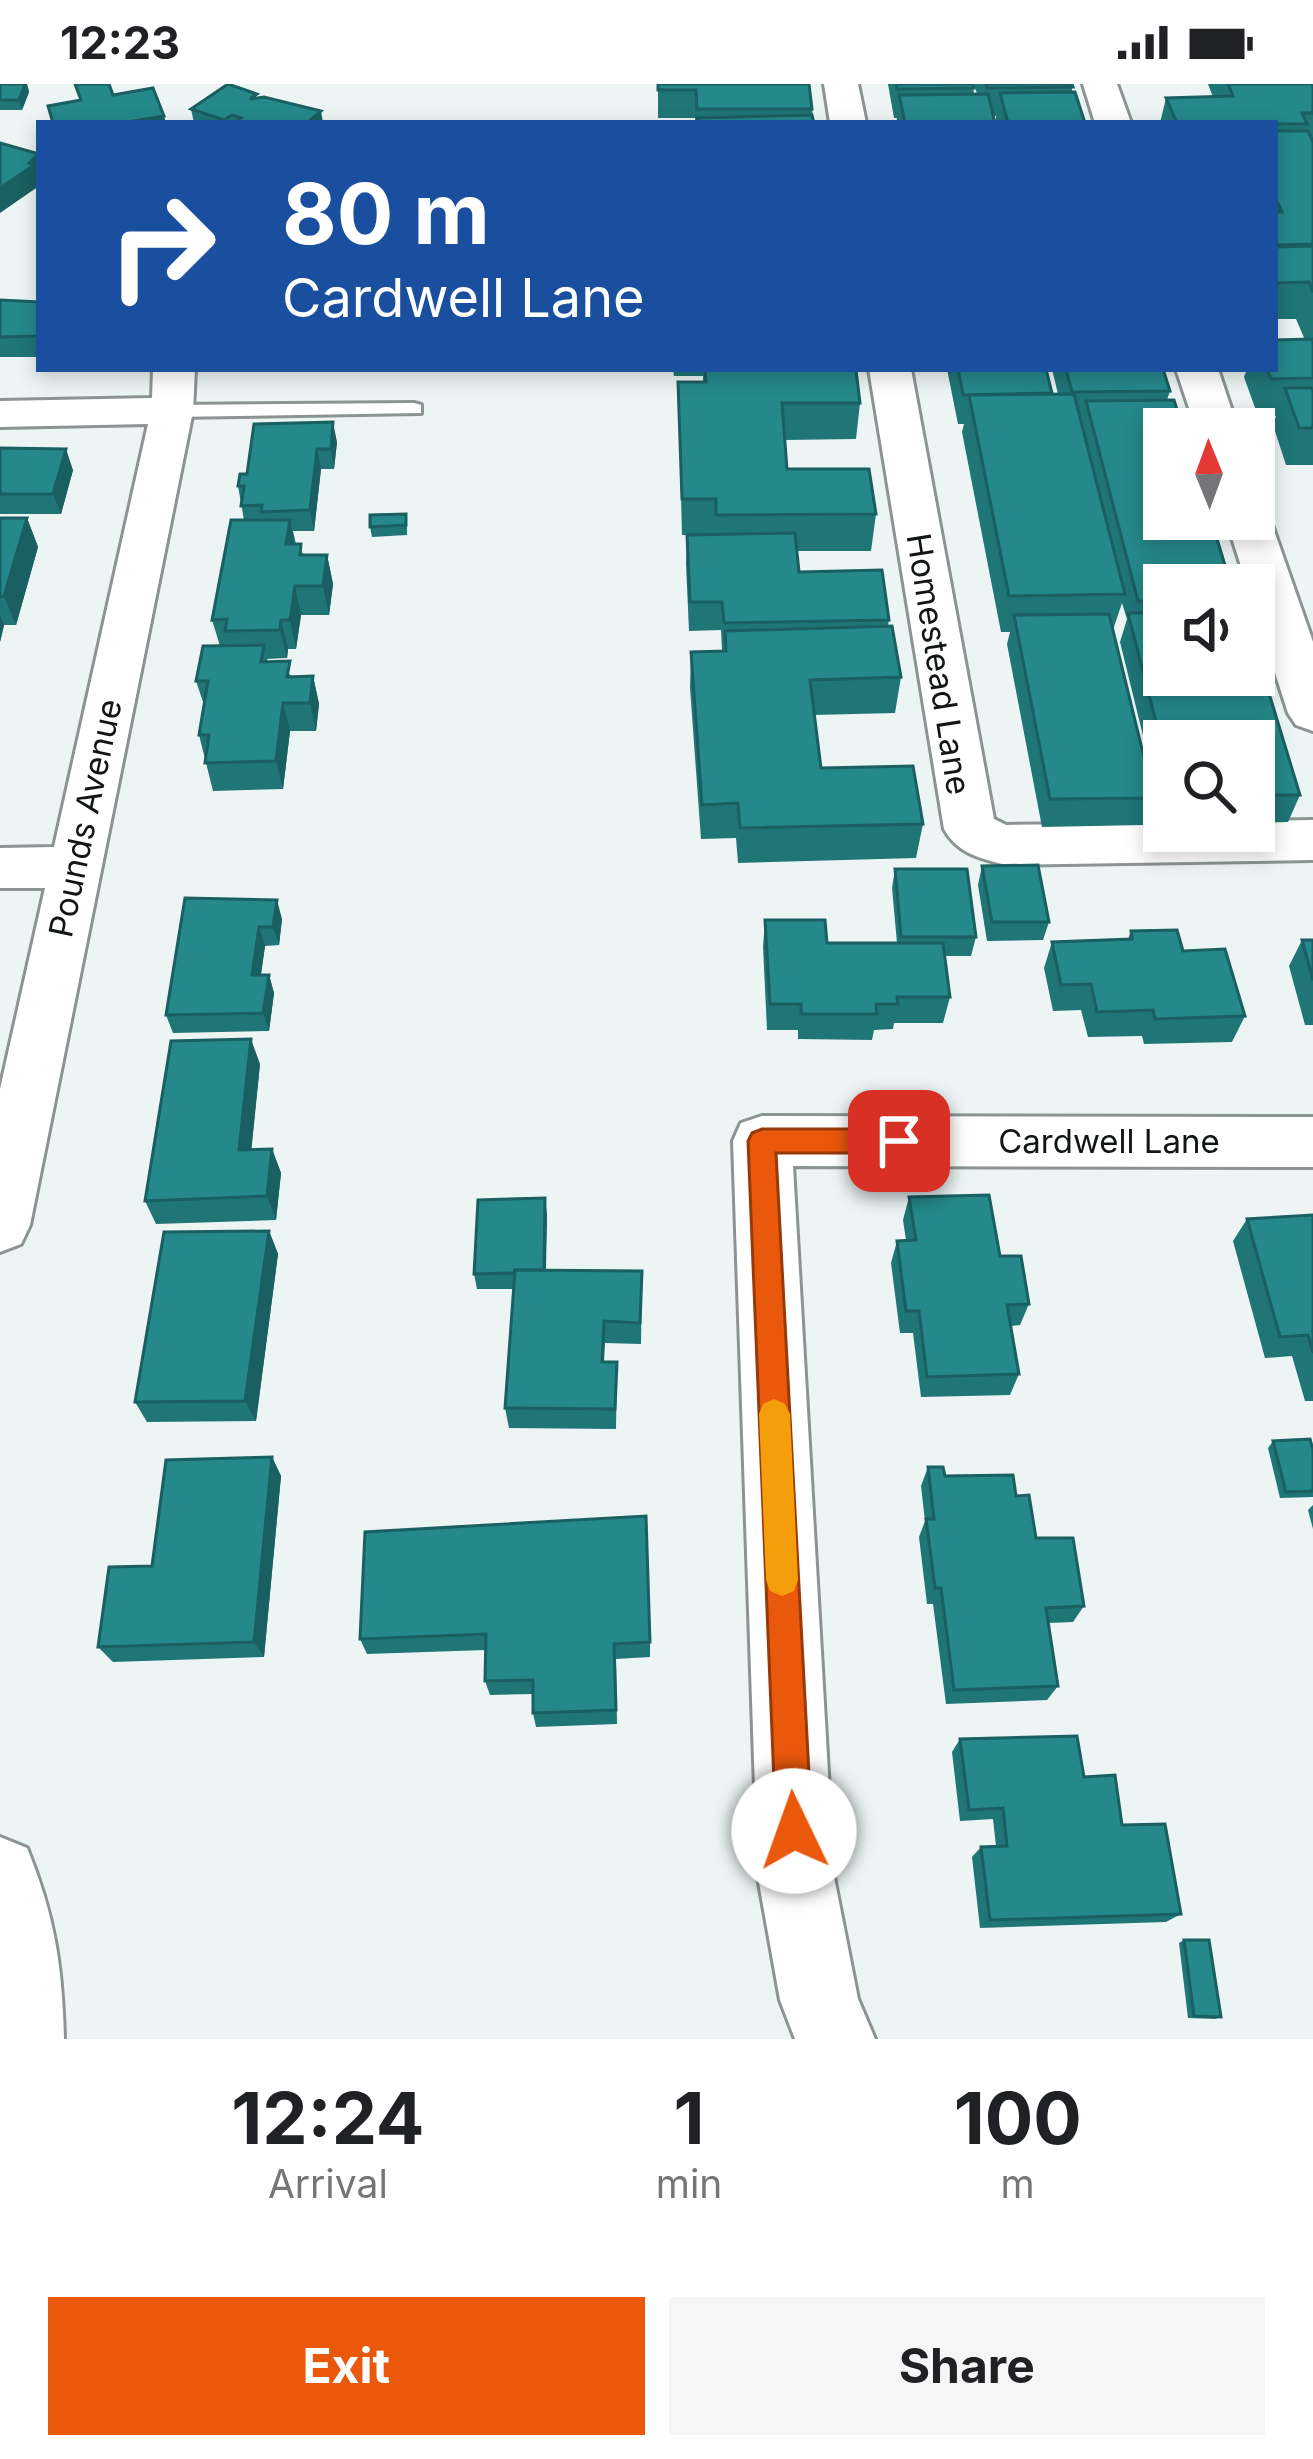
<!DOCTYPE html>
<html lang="en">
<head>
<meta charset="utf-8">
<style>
  :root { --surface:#fff; --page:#f6f6f6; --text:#202124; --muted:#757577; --accent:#ea580c }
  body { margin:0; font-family:Inter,sans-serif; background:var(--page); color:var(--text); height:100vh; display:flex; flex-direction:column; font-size:45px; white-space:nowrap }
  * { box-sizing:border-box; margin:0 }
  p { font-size:39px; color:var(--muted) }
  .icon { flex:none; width:66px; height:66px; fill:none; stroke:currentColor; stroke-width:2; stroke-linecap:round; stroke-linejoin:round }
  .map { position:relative; height:1955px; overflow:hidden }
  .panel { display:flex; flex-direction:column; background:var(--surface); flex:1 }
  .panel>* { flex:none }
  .banner { position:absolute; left:36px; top:36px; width:1242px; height:252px; border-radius:0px; box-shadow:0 6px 18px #0003; background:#1a4fa0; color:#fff; overflow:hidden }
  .needle { width:78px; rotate:359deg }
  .controls { position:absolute; left:1143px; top:324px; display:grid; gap:24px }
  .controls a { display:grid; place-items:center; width:132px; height:132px; border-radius:0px; background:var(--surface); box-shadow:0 6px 18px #0003; font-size:60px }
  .pin { position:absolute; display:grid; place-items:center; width:102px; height:102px; color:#fff; margin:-51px; border-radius:24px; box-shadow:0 6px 18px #0006 }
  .me { position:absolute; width:132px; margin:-66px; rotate:357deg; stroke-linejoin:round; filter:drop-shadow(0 0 9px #0008) }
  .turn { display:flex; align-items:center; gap:42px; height:252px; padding:0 48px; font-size:54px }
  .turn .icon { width:156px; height:156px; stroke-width:2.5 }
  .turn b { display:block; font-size:84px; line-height:102px }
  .eta { display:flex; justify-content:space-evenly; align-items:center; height:204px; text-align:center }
  .eta b { font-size:72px; font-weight:700; line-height:84px }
  .button { display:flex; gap:24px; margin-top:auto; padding:24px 48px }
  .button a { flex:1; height:138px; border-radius:0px; background:var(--accent); color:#fff; font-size:48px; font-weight:700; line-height:138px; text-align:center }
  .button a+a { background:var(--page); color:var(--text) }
  .status { display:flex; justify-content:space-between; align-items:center; height:84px; padding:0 60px; background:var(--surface); direction:ltr }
  .status svg { height:33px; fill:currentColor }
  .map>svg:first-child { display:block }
</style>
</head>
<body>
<div class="status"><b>12:23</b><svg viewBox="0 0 49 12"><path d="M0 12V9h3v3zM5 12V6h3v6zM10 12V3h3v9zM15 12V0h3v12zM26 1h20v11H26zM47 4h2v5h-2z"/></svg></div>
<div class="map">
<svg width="1313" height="1955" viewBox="0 0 1313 1955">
  <rect width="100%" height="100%" fill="#ecf4f4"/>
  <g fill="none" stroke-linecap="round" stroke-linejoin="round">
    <defs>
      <path id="service" d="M414 319 421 321V329L172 333 162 327 172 321Z"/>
      <g id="minor">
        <path d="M824 0H858L866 39H830Z"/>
        <path d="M1083 0H1117L1131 39H1095Z"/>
        <path d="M153 285H195L193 327 30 1141 21 1160 0 1168V1005L45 804H0V764L54 763 148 340 0 343V317L152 314Z"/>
        <path d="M869 285H911L994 735 1006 741 1164 739V747H1254V737L1313 736V776L1006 781C980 774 958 770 944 745Z"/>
        <path d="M1176 285H1218L1238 345H1196Z"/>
        <path d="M1254 422 1264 425 1270 435 1313 558V647L1296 641 1288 629 1254 523V501H1247L1226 435H1254Z"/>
        <path d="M762 1032 1313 1033V1083L793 1082 834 1793 858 1915 875 1955H795L780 1916 758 1793 733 1057 741 1039Z"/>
        <path d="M0 1753 27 1764C55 1833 62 1882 64 1955H0Z"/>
      </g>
    </defs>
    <use href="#service" stroke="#8c9393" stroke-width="6"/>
    <use href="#minor" stroke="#8c9393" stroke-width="6"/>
    <use href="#service" fill="#fff" fill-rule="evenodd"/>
    <use href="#minor" fill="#fff" fill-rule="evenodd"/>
  </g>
  <g fill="#207577">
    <path d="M0 0H27L29 8 22 26H0Z"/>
    <path d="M658 0 812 25 814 39H696L695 34H658Z"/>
    <path d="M888 0H973L974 10H977L974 0H1072V8L1085 39H996V32H993L995 39H896L897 34H894Z"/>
    <path d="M1208 0H1313V381H1286L1273 341 1276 332H1258L1244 293 1247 285H1275L1305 256 1296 235H1275V39H1160L1166 14 1213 13Z"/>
    <path d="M258 14 323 39H194L191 25Z"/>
    <path d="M0 216 39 218V273H0Z"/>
    <path d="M265 285H324L266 287Z"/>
    <path d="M673 285H849L860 319 856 355 785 356 787 385 876 430 871 467H797L799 488 889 536 888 542 901 593 895 629 814 631 821 684 923 740 916 774 738 779 736 754 701 755 690 604 691 568 722 567 721 546 689 547 686 480 687 451H689H682L678 298H703V292H674Z"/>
    <path d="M947 285H1046L1052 310H1058L1052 285H1163L1170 307 1167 316H1174L1183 345H1164V435H1211L1231 501H1164V591H1254V560L1300 711 1288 738 1254 739V657H1164V737L1120 558 1127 535 1122 519 1113 546 1154 714 1144 741 1042 743 1007 560 1010 548H1001L962 348 964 340H958Z"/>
    <path d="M337 358 334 385H321L314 447H293L296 460 304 471H327L333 500 329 531H301L296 565H288L287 574 267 575 268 577 294 593 313 592 319 620 316 647H290L283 705 213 707 199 651 204 621 196 597 220 562 212 536 244 436 238 402 247 390Z"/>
    <path d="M0 364 73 386 61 430H0Z"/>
    <path d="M0 434H27L38 463 16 541H4L0 558Z"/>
    <path d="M407 440V451L372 453 370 443Z"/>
    <path d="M982 782 1049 838 1043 856 987 857 978 801Z"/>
    <path d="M895 785 976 853 971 872H944L950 913 943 939H894L893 945 874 946 872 956 798 955V946H767L763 863 765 836 827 859H897L892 804Z"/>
    <path d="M185 814 282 835 279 861 265 862 261 891H269L274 909 269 947 173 949 166 931Z"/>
    <path d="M1131 847 1183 867 1245 932 1232 958 1144 960 1142 952 1088 953 1081 926 1053 927 1044 884 1052 858 1128 855Z"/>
    <path d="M1302 856H1313V941H1305L1289 882Z"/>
    <path d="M260 980 251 1066 272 1065 281 1089 276 1136 156 1140 145 1117Z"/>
    <path d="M909 1113 1000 1172 1029 1220 1020 1241 1011 1242 1019 1290 1010 1311 921 1313 913 1249H900L891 1179 897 1157 906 1156 903 1136Z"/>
    <path d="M547 1130 546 1186 642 1187 641 1260 605 1259 604 1278H617L616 1345 509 1344 505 1324 513 1205H477L474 1190Z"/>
    <path d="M1313 1131V1317H1305L1292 1272 1265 1274 1233 1157 1247 1135Z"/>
    <path d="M269 1147 278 1170 256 1337 147 1338 135 1318Z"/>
    <path d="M1273 1357 1313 1366V1413L1280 1414 1268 1364Z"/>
    <path d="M272 1373 281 1392 264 1573 113 1578 98 1563 152 1482Z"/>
    <path d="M928 1383 945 1392 1016 1412 1036 1454 1084 1522 1073 1538 1048 1539 1058 1602 1047 1616 946 1620 933 1520H927L919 1453 925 1437 921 1402Z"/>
    <path d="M1313 1421V1445L1308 1426Z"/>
    <path d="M365 1448 650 1558V1573L616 1575 617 1640 536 1643 533 1629V1610L490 1611 485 1597 486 1566 367 1570 360 1555Z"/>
    <path d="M960 1655 1084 1693 1122 1741 1181 1830 1166 1838 980 1844 972 1773 981 1763 996 1762 993 1735 960 1737 952 1668Z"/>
    <path d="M1184 1856 1221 1933 1215 1935 1188 1934 1179 1859Z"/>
  </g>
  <g fill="#1a5f61">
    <path d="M21 0H27L29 8 22 26 19 16Z"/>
    <path d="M321 27 323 39H307Z"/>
    <path d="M164 32 166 39H122Z"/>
    <path d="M39 71V102L0 129V104Z"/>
    <path d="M333 338 337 358 334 385 331 365Z"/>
    <path d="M66 365 73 386 61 430 53 410Z"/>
    <path d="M317 365 321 385 314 447 310 426Z"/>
    <path d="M27 434 38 463 16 541 4 512Z"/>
    <path d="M290 436 296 465 286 460Z"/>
    <path d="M327 471 333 500 329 531 323 502Z"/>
    <path d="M295 502 301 531 296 565 290 536Z"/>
    <path d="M0 531 4 541 0 558Z"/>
    <path d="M281 536 288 565 287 574 280 546Z"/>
    <path d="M313 592 319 620 316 647 310 619Z"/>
    <path d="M283 619 290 647 283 705 276 677Z"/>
    <path d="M277 816 282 835 279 861 273 843Z"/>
    <path d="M259 843 265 862 258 909 252 891Z"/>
    <path d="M269 891 274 909 269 947 263 929Z"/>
    <path d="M251 955 260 980 249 1090 239 1066Z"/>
    <path d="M272 1065 281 1089 276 1136 267 1112Z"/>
    <path d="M545 1114 547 1130 545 1204 544 1189Z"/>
    <path d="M269 1147 278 1170 256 1337 245 1317Z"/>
    <path d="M272 1373 281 1392 264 1573 254 1558Z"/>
  </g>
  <g fill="#25888a" stroke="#1a5f61" stroke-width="3">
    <path d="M0 0H25L19 16H0Z"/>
    <path d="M75 0H109L113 11 153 4 164 32 122 39H53L48 22 81 16Z"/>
    <path d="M228 0 257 10 250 15 264 13 321 27 307 39H237L235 38 241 34 232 31 224 36 191 25Z"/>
    <path d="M658 0H809L812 25H697L696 6H658Z"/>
    <path d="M896 0H973L974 4 897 5Z"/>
    <path d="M986 0H1072L1073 3 987 4Z"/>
    <path d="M1228 0H1313V29H1302L1307 40 1177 39 1166 14 1233 12Z"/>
    <path d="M1075 8 1085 39H1008L1000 9Z"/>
    <path d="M988 10 995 39H905L899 11Z"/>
    <path d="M812 31 814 39H697V34Z"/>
    <path d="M1275 47H1308L1313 58V160L1275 161V128H1282L1275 113Z"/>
    <path d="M0 59 39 70 29 79 34 81 0 104Z"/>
    <path d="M1313 162V208L1309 198 1275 199V163Z"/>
    <path d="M0 216 39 218V252L0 253Z"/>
    <path d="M1313 255V294L1271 295 1267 285H1275V256Z"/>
    <path d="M705 285 856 286 860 319H782L787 385H869L876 430 716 431V415H682L678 298H706Z"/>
    <path d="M958 285H1046L1052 309 963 311Z"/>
    <path d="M1066 285H1163L1170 307 1072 308Z"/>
    <path d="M1285 304H1313V344H1299Z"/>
    <path d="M1074 310 1125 510 1009 512 969 311Z"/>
    <path d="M1174 316 1183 345H1164V435H1211L1231 501H1164V517H1138L1086 317Z"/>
    <path d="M333 338 331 365H317L310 426 261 428 262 421 241 422 244 402H238L240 390H247L254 340Z"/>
    <path d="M0 364 66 365 53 410H0Z"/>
    <path d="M406 430V441L370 443V431Z"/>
    <path d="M0 434H27L4 512 0 513Z"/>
    <path d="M231 436H290L286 460H301L300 471H327L323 502H295L290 536H281L280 546 225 547 227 535 212 536Z"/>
    <path d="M795 449 799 488 882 486 889 536 724 539 722 518H690L687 451Z"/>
    <path d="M1128 529H1164V591H1254V560L1300 711H1254V657H1164V669Z"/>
    <path d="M1109 530 1154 714 1050 715 1014 531Z"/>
    <path d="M892 542 901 593 810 596 821 684 913 682 923 740 740 744 738 719 702 721 691 568 726 567 725 547Z"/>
    <path d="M264 561 261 578 290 577 287 593 313 592 310 619H283L276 677 205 679 209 651H199L208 597H196L203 562Z"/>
    <path d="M1038 781 1049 838H992L982 782Z"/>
    <path d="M895 785H967L976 853H901Z"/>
    <path d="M185 814 277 816 273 843H259L252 891H269L263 929 166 931Z"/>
    <path d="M765 836H825L827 859H943L950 913H897L898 920H876L877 930H801V920H770Z"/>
    <path d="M1177 846 1183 867 1225 865 1245 932 1155 935 1153 926 1097 928 1091 900 1061 901 1052 858 1132 855 1131 847Z"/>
    <path d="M1302 856H1313V896Z"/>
    <path d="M251 955 239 1066 272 1065 267 1112 145 1117 171 957Z"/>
    <path d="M989 1111 1000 1172H1021L1029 1220 1007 1221 1019 1290 927 1293 919 1227H906L897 1157 916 1156 909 1113Z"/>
    <path d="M545 1114 544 1186H515L514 1189 474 1190 478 1116Z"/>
    <path d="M1313 1131V1269L1308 1251 1280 1253 1247 1135Z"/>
    <path d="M269 1147 245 1317 135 1318 164 1148Z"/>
    <path d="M515 1186 642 1187 640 1239 604 1237 602 1278H617L615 1325 505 1324Z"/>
    <path d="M1310 1355 1313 1366V1407L1286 1408 1273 1357Z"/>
    <path d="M272 1373 254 1558 98 1563 109 1483 152 1482 166 1376Z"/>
    <path d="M928 1383H943L945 1392 1013 1391 1016 1412 1029 1411 1036 1454H1073L1084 1522 1046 1524 1058 1602 954 1606 941 1504H935L926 1435H934Z"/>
    <path d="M646 1432 650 1558 614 1560 616 1626 533 1629V1596L485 1597 486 1550 360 1555 365 1448Z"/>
    <path d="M1077 1652 1084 1693 1115 1691 1122 1741 1165 1740 1181 1830 990 1836 981 1763 1007 1762 1003 1724 969 1726 960 1655Z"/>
    <path d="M1184 1856H1209L1221 1933 1194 1932Z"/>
  </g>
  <path fill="#ea580c" stroke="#983908" stroke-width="3" d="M762 1045H899L909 1049 913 1057 909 1066 899 1069H776L812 1747 806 1760 794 1765 781 1760 776 1747 748 1057 752 1049Z"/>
  <path fill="#f59e0b" d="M774 1315 785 1320 790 1330 798 1496 794 1507 782 1512 770 1507 766 1496 759 1330 763 1320Z"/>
  <g text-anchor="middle" stroke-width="9" stroke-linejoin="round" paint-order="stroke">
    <g font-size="33" fill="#121515" stroke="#fff">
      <text transform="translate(939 580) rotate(81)" y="12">Homestead Lane</text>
      <text transform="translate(85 734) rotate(-78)" y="12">Pounds Avenue</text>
      <text x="1109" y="1069">Cardwell Lane</text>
    </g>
  </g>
</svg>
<div class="controls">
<a><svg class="needle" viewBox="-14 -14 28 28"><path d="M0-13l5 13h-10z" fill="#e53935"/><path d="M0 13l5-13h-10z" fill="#757577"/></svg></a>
<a><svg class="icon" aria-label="sound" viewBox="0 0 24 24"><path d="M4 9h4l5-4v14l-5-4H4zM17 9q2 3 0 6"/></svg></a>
<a><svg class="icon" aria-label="search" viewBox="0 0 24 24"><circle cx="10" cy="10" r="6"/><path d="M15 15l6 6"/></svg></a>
</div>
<div class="pin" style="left:899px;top:1057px;background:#d93025"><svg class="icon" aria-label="arrive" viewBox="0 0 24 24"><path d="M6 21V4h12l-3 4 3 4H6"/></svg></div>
<svg class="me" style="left:794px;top:1747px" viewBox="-20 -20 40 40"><circle r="19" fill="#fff"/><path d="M0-13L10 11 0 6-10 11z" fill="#ea580c"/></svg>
<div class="banner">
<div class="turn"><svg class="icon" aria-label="right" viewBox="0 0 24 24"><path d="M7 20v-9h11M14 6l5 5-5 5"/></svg><div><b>80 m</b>Cardwell Lane</div></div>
</div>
</div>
<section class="panel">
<div class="eta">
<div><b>12:24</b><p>Arrival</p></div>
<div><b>1</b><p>min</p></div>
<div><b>100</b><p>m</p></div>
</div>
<div class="button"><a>Exit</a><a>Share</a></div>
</section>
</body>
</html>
